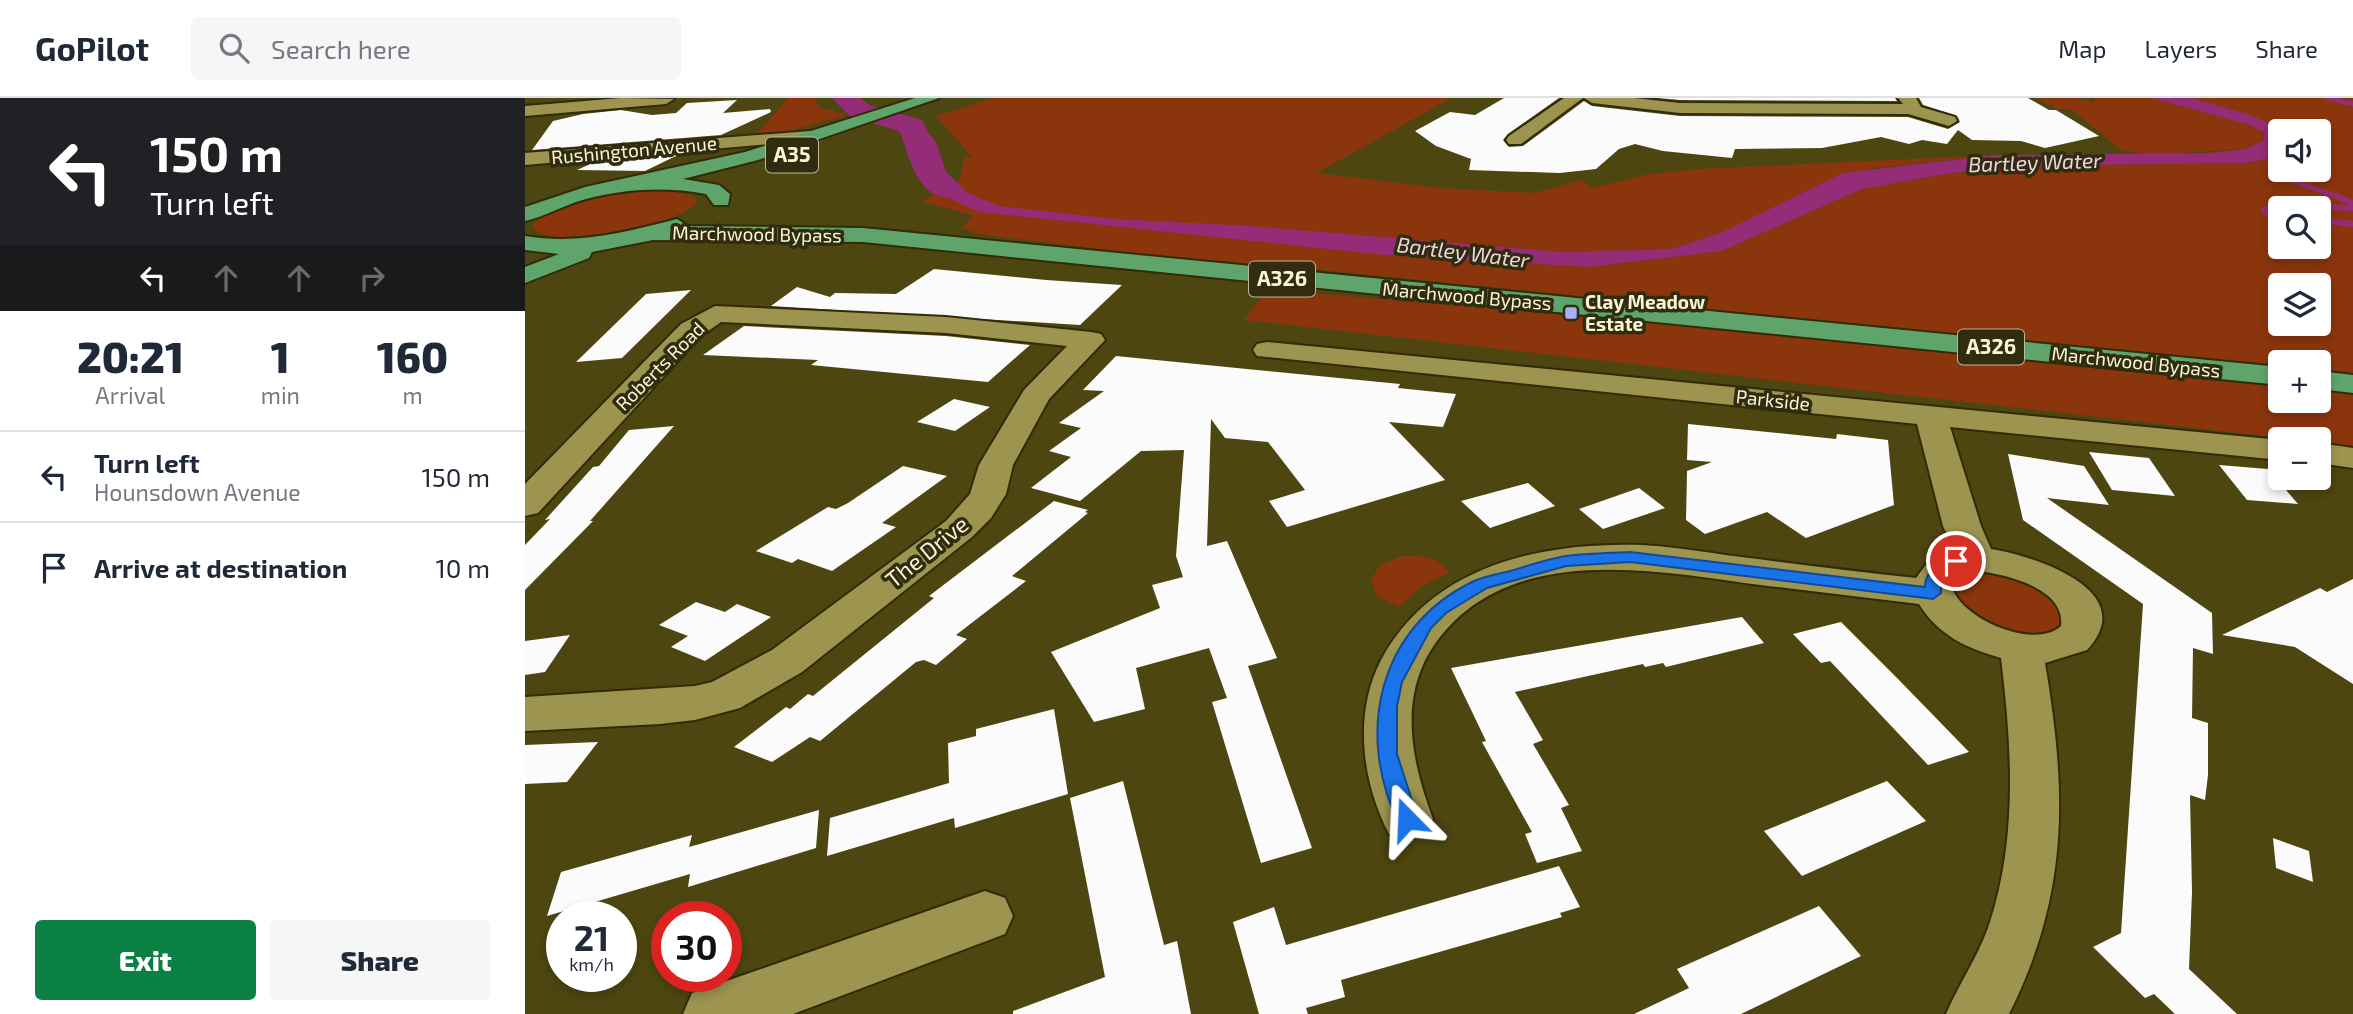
<!DOCTYPE html>
<html lang="en">
<head>
<meta charset="utf-8">
<style>
  :root { --surface:#fff; --page:#f6f6f7; --text:#1f2937; --muted:#747a83; --line:#e0e1e3; --accent:#0b8043 }
  body { margin:0; font-family:"Exo 2",sans-serif; background:var(--page); color:var(--text); height:100vh; display:flex; flex-direction:column; font-size:26px; white-space:nowrap }
  * { box-sizing:border-box; margin:0 }
  p { font-size:23px; color:var(--muted) }
  .icon { flex:none; width:38px; height:38px; fill:none; stroke:currentColor; stroke-width:2; stroke-linecap:round; stroke-linejoin:round }
  .map { position:relative; flex:1; overflow:hidden }
  .side { display:flex; flex-direction:column; background:var(--surface); width:525px }
  .side>* { flex:none }
  .hud { background:#202124; color:#fff; overflow:hidden }
  .buttons { position:absolute; left:1743px; top:21px; display:grid; gap:14px }
  .buttons a { display:grid; place-items:center; width:63px; height:63px; border-radius:7px; background:var(--surface); box-shadow:0 4px 10px #0003; font-size:35px }
  .speed { position:absolute; left:21px; top:803px; display:flex; gap:14px; font-size:35px; font-weight:700; text-align:center }
  .speed>* { display:grid; place-content:center; width:91px; height:91px; border-radius:50%; background:var(--surface); box-shadow:0 4px 10px #0003; line-height:1 }
  .speed small { font-size:18px; font-weight:400 }
  .speed .limit { border:10px solid #d22; background:#fff; color:#111 }
  .pin { position:absolute; display:grid; place-items:center; width:60px; height:60px; color:#fff; margin:-30px; border:4px solid #fff; border-radius:50%; box-shadow:0 2px 7px #0007 }
  .me { position:absolute; width:77px; margin:-38px; rotate:339deg; stroke-linejoin:round; filter:drop-shadow(0 0 5px #0008) }
  .turn { display:flex; align-items:center; gap:24px; height:147px; padding:0 35px; font-size:32px }
  .turn .icon { width:91px; height:91px; stroke-width:2.5 }
  .turn b { display:block; font-size:49px; line-height:60px }
  .lanes { display:flex; align-items:center; height:66px; padding:0 35px; background:#0003; justify-content:center; gap:35px; direction:ltr }
  .lanes .off { opacity:.35 }
  .eta { display:flex; justify-content:space-evenly; align-items:center; height:119px; text-align:center }
  .eta b { font-size:42px; font-weight:800; line-height:49px }
  .action { display:flex; gap:14px; margin-top:auto; padding:14px 35px }
  .action a { flex:1; height:80px; border-radius:7px; background:var(--accent); color:#fff; font-size:28px; font-weight:800; line-height:80px; text-align:center }
  .action a+a { background:var(--page); color:var(--text) }
  ul { padding:0; list-style:none }
  li { display:flex; align-items:center; gap:21px; height:91px; padding:0 35px; border-top:2px solid var(--line) }
  li div { flex:1 }
  li b { display:block; font-size:26px }
  li em { font-style:normal }
  header { display:flex; align-items:center; gap:42px; box-sizing:border-box; height:98px; padding:0 35px; background:var(--surface); border-bottom:2px solid var(--line) }
  header strong { font-size:33px }
  nav { display:flex; gap:38px; margin-inline-start:auto; font-size:24px }
  .search { width:490px; height:63px; background:var(--page); display:flex; align-items:center; gap:18px; box-sizing:border-box; padding:0 24px; border-radius:7px; color:var(--muted); font-size:26px }
  main { display:flex; flex:1; min-height:0 }
  .map>svg:first-child { display:block }
</style>
</head>
<body>
<header>
<strong>GoPilot</strong>
<div class="search"><svg class="icon" aria-label="search" viewBox="0 0 24 24"><circle cx="10" cy="10" r="6"/><path d="M15 15l6 6"/></svg>Search here</div>
<nav><a>Map</a><a>Layers</a><a>Share</a></nav>
</header>
<main>
<section class="side">
<div class="hud">
<div class="turn"><svg class="icon" aria-label="left" viewBox="0 0 24 24"><path d="M17 20v-9H6M10 6l-5 5 5 5"/></svg><div><b>150 m</b>Turn left</div></div>
<div class="lanes"><svg class="icon" aria-label="left" viewBox="0 0 24 24"><path d="M17 20v-9H6M10 6l-5 5 5 5"/></svg><svg class="icon off" aria-label="ahead" viewBox="0 0 24 24"><path d="M12 20V5M6 11l6-6 6 6"/></svg><svg class="icon off" aria-label="ahead" viewBox="0 0 24 24"><path d="M12 20V5M6 11l6-6 6 6"/></svg><svg class="icon off" aria-label="right" viewBox="0 0 24 24"><path d="M7 20v-9h11M14 6l5 5-5 5"/></svg></div>
</div>
<div class="eta">
<div><b>20:21</b><p>Arrival</p></div>
<div><b>1</b><p>min</p></div>
<div><b>160</b><p>m</p></div>
</div>
<ul>
<li><svg class="icon" aria-label="left" viewBox="0 0 24 24"><path d="M17 20v-9H6M10 6l-5 5 5 5"/></svg><div><b>Turn left</b><p>Hounsdown Avenue</p></div><em>150 m</em></li>
<li><svg class="icon" aria-label="arrive" viewBox="0 0 24 24"><path d="M6 21V4h12l-3 4 3 4H6"/></svg><div><b>Arrive at destination</b></div><em>10 m</em></li>
</ul>
<div class="action"><a>Exit</a><a>Share</a></div>
</section>
<div class="map">
<svg width="1828" height="916" viewBox="0 0 1828 916">
  <rect width="100%" height="100%" fill="#4d4610"/>
  <g fill="#8b350d" fill-rule="evenodd">
    <path d="M263 0H289L295 9 322 17 249 37 232 36Z"/>
    <path d="M469 0H926L792 75 915 90 1008 95 1057 82 1067 90 1124 76 1173 71 1470 57 1350 70 1200 133 1147 151 1037 154 725 129 859 157 1065 169 1197 153 1337 91 1421 76 1481 68 1721 65 1754 57 1755 72H1794V33H1763L1725 17 1666 0H1828V276L1794 273V264H1755V269L758 168 648 160 455 136 437 130 448 118 397 103 435 82 439 60H448L411 18ZM1755 110H1794V149H1755ZM1755 187H1794V226H1755Z"/>
    <path d="M1512 0H1552L1568 4 1570 0H1627L1725 27 1739 35V42L1722 51 1622 57 1596 52 1546 11H1533Z"/>
    <path d="M127 92H148L171 99V106C147 127 27 158 7 128 28 99 93 94 127 92Z"/>
    <path d="M742 191 1291 239 1755 287V303H1794V291L1828 294V348L1794 344V341H1767L719 222Z"/>
    <path d="M877 458C893 457 916 458 924 475L897 488 874 509 852 498 846 482 855 467Z"/>
    <path d="M1457 473 1487 476 1533 501 1539 523 1533 531C1501 542 1433 531 1432 488L1445 475Z"/>
  </g>
  <path fill="#952c77" d="M1627 0H1666L1725 17 1763 33H1755V58L1721 65 1481 68 1421 76 1337 91 1197 153 1065 169 859 157 455 114C408 96 395 79 375 34L367 30 391 21 411 44 424 83 445 96 474 108 590 121 725 128 1037 154 1147 151 1200 133 1318 75 1470 57 1683 55 1722 51 1739 42V35L1725 27Z"/>
  <g fill="none" stroke-linecap="round" stroke-linejoin="round">
    <g stroke="#952c77" stroke-width="5">
      <path d="M1803 0 1828 6"/>
      <path d="M1769 72 1772 78 1769 83 1815 100"/>
    </g>
    <g stroke="#952c77" stroke-width="6">
      <path d="M1811 98 1828 105"/>
      <path d="M1755 120 1745 118 1739 111 1760 108 1828 110"/>
      <path d="M1794 122 1828 126"/>
    </g>
    <path fill="#952c77" fill-rule="evenodd" d="M307 0H335L344 7 397 22 420 73 439 91 434 98C394 108 385 62 375 33L326 19Z"/>
  </g>
  <g fill="#fbfbfb">
    <path d="M979 0H1034L983 36 978 42 984 49 998 48 1059 3 1067 8 1155 18 1383 19 1423 31 1435 24 1432 18 1398 7 1394 0H1503L1524 12H1531L1574 38 1520 50 1496 43 1447 42 1433 32 1422 46 1397 42 1384 46 1356 39 1297 50 1210 51 1207 60 1138 53 1110 46 1094 51 1071 71 1035 75 944 72 946 61 911 48 890 33 925 14 950 17Z"/>
    <path d="M1133 0H1370L1372 3 1155 2Z"/>
    <path d="M212 2 198 15 245 11 246 14 196 37 7 52 28 23 58 16 96 12 127 17 151 15 162 5Z"/>
    <path d="M155 56 120 73 52 72 72 63Z"/>
    <path d="M409 171 521 182 597 187 555 227 246 208 272 189 305 199 310 195 371 196Z"/>
    <path d="M166 192 97 260 51 264 121 196Z"/>
    <path d="M219 228 421 238 505 247 463 284 286 267 293 262 178 257Z"/>
    <path d="M591 258 875 286 873 290 931 296 918 329 864 324 920 382 762 429 744 403 780 392 743 344 700 340 686 321 682 448 702 443 752 560 723 568 787 750 736 765 687 604 702 600 684 550 611 570 620 611 569 624 526 554 635 510 627 487 658 479 651 458 659 352 616 353 555 403 506 390 546 359 524 353 556 330 534 325 579 293 558 292Z"/>
    <path d="M429 301 465 309 430 333 392 324Z"/>
    <path d="M1163 326 1311 341 1312 336 1363 342 1369 407 1281 440 1242 414 1180 436 1161 422 1162 373 1187 364 1162 362Z"/>
    <path d="M149 328 65 423H68L0 492V447L25 421 20 422 68 369 74 368 104 332Z"/>
    <path d="M1564 354 1624 360 1650 398 1587 392Z"/>
    <path d="M1483 356 1559 368 1584 407 1522 400 1687 515 1688 556 1668 550 1667 620 1683 625V677L1680 702 1665 697 1667 794 1664 871 1712 916H1650L1629 896 1620 900 1568 849 1596 835 1618 506 1498 422Z"/>
    <path d="M1694 367 1743 371 1773 406 1722 402Z"/>
    <path d="M378 368 422 378 357 425 371 429 307 473 273 461 267 465 231 453 303 409 311 411 323 405Z"/>
    <path d="M1003 385 1030 408 965 430 936 403Z"/>
    <path d="M1114 390 1140 410 1078 431 1054 411Z"/>
    <path d="M529 403 563 412 560 414 563 415 487 478 501 483 431 537 442 541 411 567 399 562 391 564 295 643 285 639 247 664 209 649 261 609 265 611 283 596 288 598 409 500 404 498Z"/>
    <path d="M1828 481V586L1770 549 1697 537 1795 490 1802 494Z"/>
    <path d="M171 504 200 514 212 506 246 519 180 563 146 549 163 538 134 527Z"/>
    <path d="M1217 519 1239 545 1141 569 1138 565 1120 569 1118 566 990 594 1018 642 1008 646 1044 707 1036 710 1057 753 1012 765 1000 736 1007 734 957 644 961 643 926 570Z"/>
    <path d="M1316 524 1374 582 1444 654 1403 667 1305 563 1296 565 1268 536Z"/>
    <path d="M45 537 20 574 0 577V543Z"/>
    <path d="M529 611 543 696 430 730 429 720 302 758 305 720 424 685 423 645 451 638V631Z"/>
    <path d="M73 644 42 684 0 686V647Z"/>
    <path d="M598 683 639 847 652 843 666 916H488V913L580 879 545 700Z"/>
    <path d="M1362 683 1401 723 1277 778 1239 733Z"/>
    <path d="M294 712 291 750 163 789 165 776 22 818 36 774 167 737 164 749Z"/>
    <path d="M1748 740 1784 753 1788 784 1751 770Z"/>
    <path d="M1034 768 1055 809 1035 815 1037 819 816 882 820 899 781 910 783 916H734L708 824 749 809 761 847Z"/>
    <path d="M1294 808 1336 858 1216 916H1109L1164 890 1152 871Z"/>
  </g>
  <g fill="none" stroke-linecap="round" stroke-linejoin="round">
    <defs>
      <g id="minor">
        <path d="M96 0 149 1 141 6 0 18V8Z"/>
        <path d="M1039 0H1058L996 46H984L981 42 984 38Z"/>
        <path d="M1059 0H1109L1155 5 1378 6 1373 0H1391L1396 9 1430 19 1432 23 1424 28 1383 16 1155 15 1067 5Z"/>
        <path d="M286 33 292 34 295 38 292 42 0 67V55Z"/>
        <path d="M190 208 421 219 566 234 576 236 580 242 524 301 488 367 481 396 466 420 447 439 277 574 215 610 170 622 135 626 0 633V599L170 588 187 584 247 552 421 423 445 396 454 367 499 292 542 248 421 235 196 224 176 238 13 415 0 418V386L156 226Z"/>
        <path d="M742 244 1755 342V362L1425 329 1456 428 1466 451C1510 458 1617 493 1562 552L1520 565C1542 695 1544 796 1484 916H1421C1434 886 1452 860 1463 830 1493 743 1487 649 1476 560 1441 550 1413 537 1394 506 1341 500 1288 493 1235 487 1131 473 986 443 912 543 872 597 886 663 908 721L900 736 882 742 864 736C837 684 828 616 856 562 907 467 1016 444 1117 447 1156 449 1194 457 1233 461 1285 468 1338 474 1391 480L1403 464 1430 454 1418 428 1392 326 732 258 728 252 732 246ZM1452 473C1480 476 1541 490 1536 528 1510 552 1440 522 1428 492L1431 481Z"/>
        <path d="M1794 345 1828 350V370L1794 365Z"/>
        <path d="M460 793 480 800 488 818 480 836 268 916H158L167 895Z"/>
      </g>
      <g id="primary">
        <path d="M390 0H414L233 62 158 81 194 87 205 96 203 107H189L181 96C138 88 93 91 51 104 34 110 18 119 0 123V109L60 89 220 54Z"/>
        <path d="M152 121 163 128 338 130 1755 269V287L338 144 128 142 67 154 64 160 0 185V169L34 156 0 152V138C53 147 101 134 152 121Z"/>
        <path d="M1794 273 1828 277V295L1794 291Z"/>
      </g>
    </defs>
    <use href="#minor" stroke="#312c07" stroke-width="4"/>
    <use href="#primary" stroke="#312c07" stroke-width="4"/>
    <use href="#minor" fill="#9d9450" fill-rule="evenodd"/>
    <use href="#primary" fill="#5fa56b" fill-rule="evenodd"/>
  </g>
  <path fill="#1a73e8" stroke="#114b97" stroke-width="2" d="M1105 454 1400 489C1400 472 1416 462 1431 458L1439 463C1425 478 1416 470 1416 495L1408 501 1105 464 1041 468 962 490 921 515 906 530 877 584 872 608V656L893 721 890 728 882 730 875 728C829 636 853 529 949 483 960 478 973 476 985 473 1003 468 1022 461 1041 458 1062 455 1084 455 1105 454Z"/>
  <rect fill="#abaffb" stroke="#302c0f" stroke-width="2.5" x="1039" y="208" width="14" height="14" rx="3.5"/>
  <g text-anchor="middle" stroke-width="7" stroke-linejoin="round" paint-order="stroke">
    <g font-size="19" fill="#faf6d3" stroke="#302c0f">
      <text transform="translate(109 52) rotate(-5)" y="7">Rushington Avenue</text>
      <text transform="translate(232 136) rotate(1)" y="7">Marchwood Bypass</text>
      <text transform="translate(942 198) rotate(5)" y="7">Marchwood Bypass</text>
      <text transform="translate(1611 264) rotate(6)" y="7">Marchwood Bypass</text>
      <text transform="translate(135 268) rotate(-45)" y="7">Roberts Road</text>
      <text transform="translate(1248 302) rotate(6)" y="7">Parkside</text>
    </g>
    <g font-size="19" font-weight="bold" fill="#faf6d3" stroke="#302c0f" text-anchor="start">
      <text x="1060" y="211">Clay Meadow<tspan x="1060" dy="22">Estate</tspan></text>
    </g>
    <g fill="#302c0f" stroke="#bdb998" stroke-width="2">
      <rect x="241" y="39.5" width="52" height="35" rx="5"/>
      <rect x="724" y="163.5" width="66" height="35" rx="5"/>
      <rect x="1433" y="231.5" width="66" height="35" rx="5"/>
    </g>
    <g font-size="21" font-weight="bold" fill="#faf6d3">
      <text x="267" y="64">A35</text>
      <text x="757" y="188">A326</text>
      <text x="1466" y="256">A326</text>
    </g>
    <g font-size="21" font-style="italic" fill="#f0d4e5" stroke="#302c0f">
      <text transform="translate(1510 65) rotate(-2)" y="7">Bartley Water</text>
      <text transform="translate(938 155) rotate(7)" y="7">Bartley Water</text>
    </g>
    <g font-size="23" fill="#faf6d3" stroke="#302c0f">
      <text transform="translate(402 454) rotate(-39)" y="8">The Drive</text>
    </g>
  </g>
</svg>
<div class="buttons">
<a><svg class="icon" aria-label="sound" viewBox="0 0 24 24"><path d="M4 9h4l5-4v14l-5-4H4zM17 9q2 3 0 6"/></svg></a>
<a><svg class="icon" aria-label="search" viewBox="0 0 24 24"><circle cx="10" cy="10" r="6"/><path d="M15 15l6 6"/></svg></a>
<a><svg class="icon" aria-label="layers" viewBox="0 0 24 24"><path d="M12 4l9 5-9 5-9-5zM3 14l9 5 9-5"/></svg></a>
<a>+</a>
<a>−</a>
</div>
<div class="speed"><div>21<small>km/h</small></div><div class="limit">30</div></div>
<div class="pin" style="left:1431px;top:463px;background:#d93025"><svg class="icon" aria-label="arrive" viewBox="0 0 24 24"><path d="M6 21V4h12l-3 4 3 4H6"/></svg></div>
<svg class="me" style="left:882px;top:721px" viewBox="-20 -20 40 40"><path d="M0-17L14 15 0 8-14 15z" fill="#1a73e8" stroke="#fff" stroke-width="4"/></svg>
</div>
</main>
</body>
</html>
